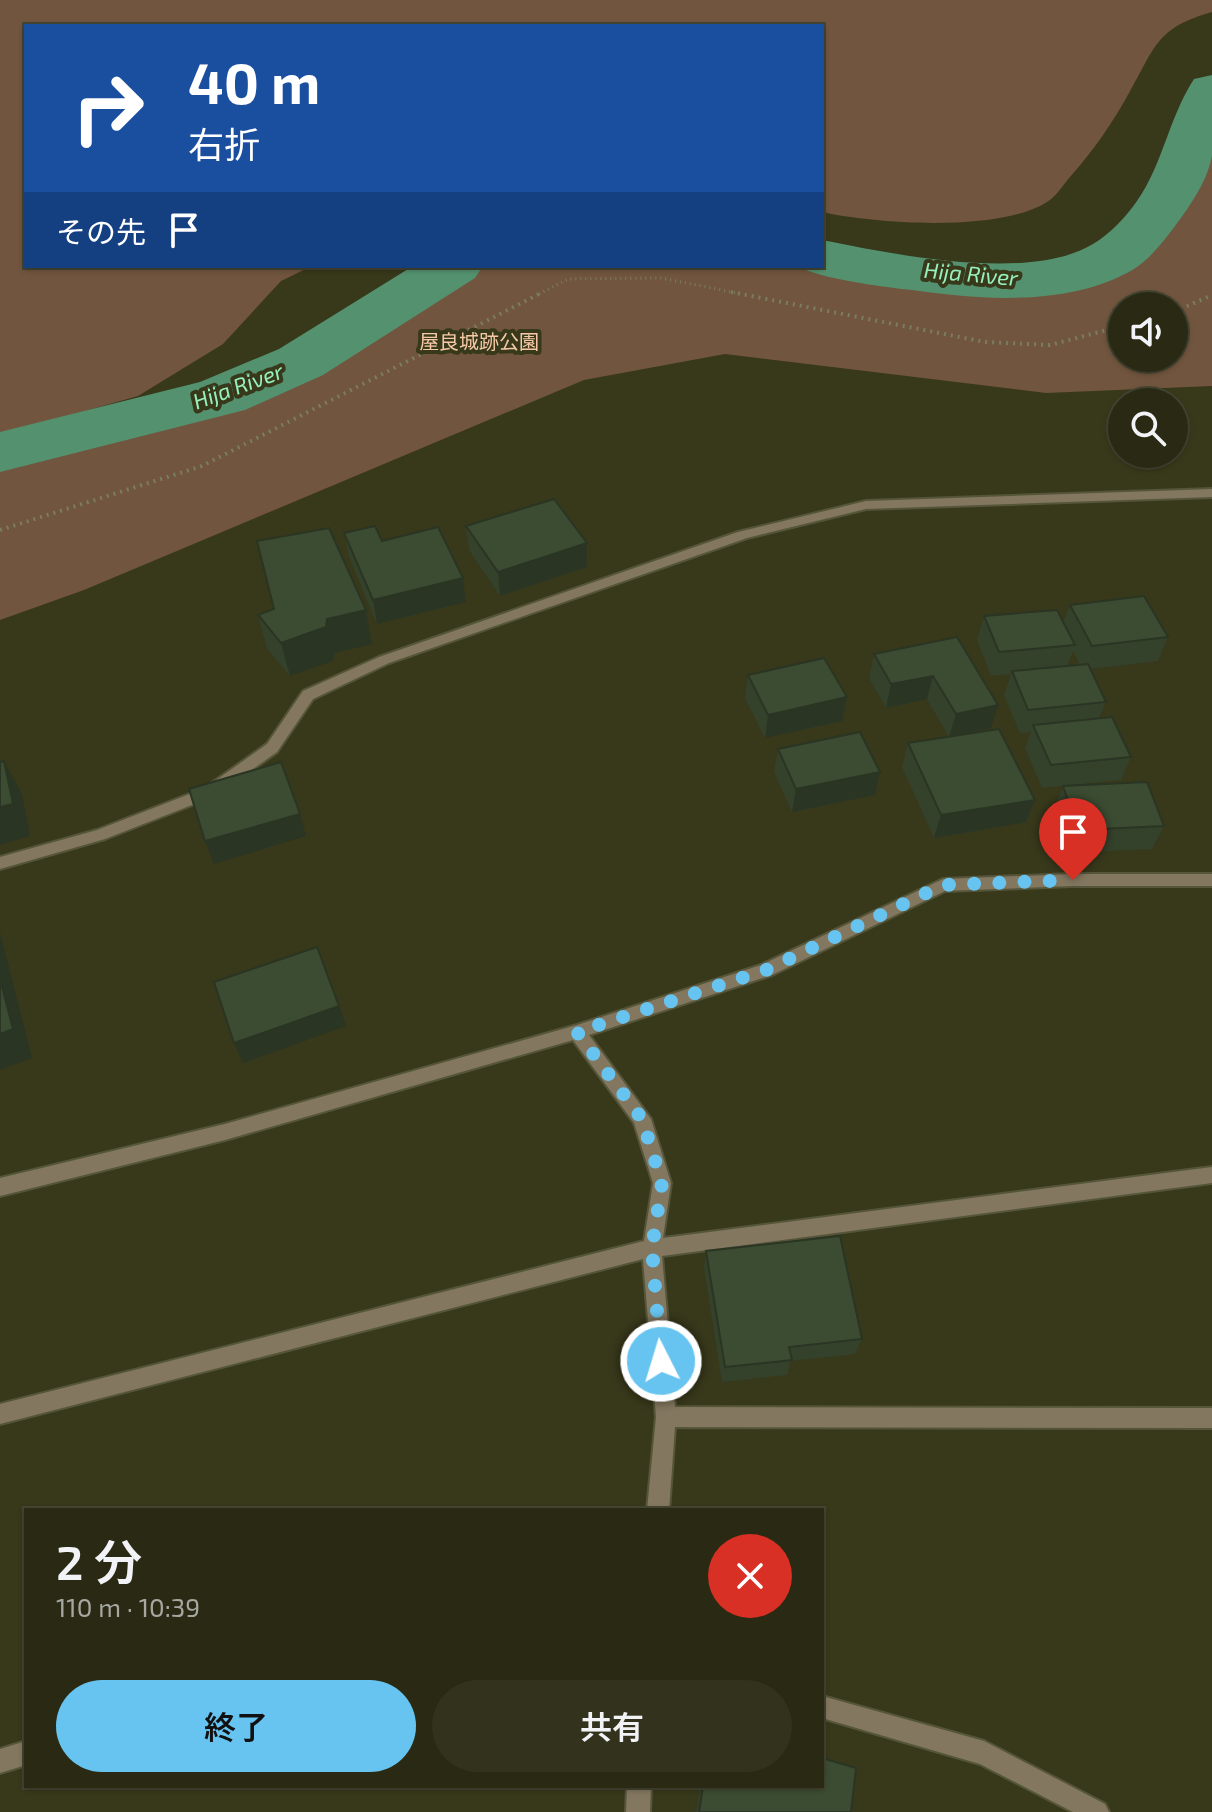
<!DOCTYPE html>
<html lang="ja">
<head>
<meta charset="utf-8">
<style>
  :root { --surface:#2a2a14; --page:#32321d; --text:#f1f3f6; --muted:#a5a7a0; --line:#464634; --accent:#67c4f0 }
  body { margin:0; font-family:"Exo 2","Noto Sans JP",sans-serif; background:var(--page); color:var(--text); height:100vh; display:flex; flex-direction:column; font-size:30px; white-space:nowrap }
  * { box-sizing:border-box; margin:0 }
  p { font-size:26px; color:var(--muted) }
  .icon { flex:none; width:44px; height:44px; fill:none; stroke:currentColor; stroke-width:2; stroke-linecap:round; stroke-linejoin:round }
  .map { position:relative; flex:1; overflow:hidden }
  .sheet { position:absolute; left:24px; top:1508px; width:800px; height:280px; display:flex; flex-direction:column; background:var(--surface); border-radius:0px; box-shadow:0 2px 6px #0004,0 0 0 2px var(--line) }
  .sheet>* { flex:none }
  .banner { position:absolute; left:24px; top:24px; width:800px; height:244px; border-radius:0px; box-shadow:0 2px 6px #0004,0 0 0 2px var(--line); background:#1a4fa0; color:#fff; overflow:hidden }
  .controls { position:absolute; left:1108px; top:292px; display:grid; gap:16px }
  .controls a { display:grid; place-items:center; width:80px; height:80px; border-radius:50%; background:var(--surface); box-shadow:0 2px 6px #0004,0 0 0 2px var(--line); font-size:40px }
  .pin { position:absolute; display:grid; place-items:center; width:68px; height:68px; color:#fff; margin:-82px -34px; border-radius:50% 50% 50% 0; rotate:-45deg; box-shadow:0 0 8px #0007 }
  .pin .icon { rotate:45deg }
  .me { position:absolute; width:88px; margin:-44px; rotate:355deg; stroke-linejoin:round; filter:drop-shadow(0 0 6px #0008) }
  .turn { display:flex; align-items:center; gap:28px; height:168px; padding:0 32px; font-size:36px }
  .turn .icon { width:104px; height:104px; stroke-width:2.5 }
  .turn b { display:block; font-size:56px; line-height:68px }
  .then { display:flex; align-items:center; height:76px; padding:0 32px; background:#0003; gap:16px; font-size:30px }
  .round { display:grid; place-items:center; flex:none; width:84px; height:84px; border-radius:42px; background:var(--page) }
  .summary { display:flex; align-items:center; justify-content:space-between; height:136px; padding:0 32px }
  h1 { font-size:48px; font-weight:600; line-height:60px }
  .button { display:flex; gap:16px; margin-top:auto; padding:16px 32px }
  .button a { flex:1; height:92px; border-radius:48px; background:var(--accent); color:#111; font-size:32px; font-weight:600; line-height:92px; text-align:center }
  .button a+a { background:var(--page); color:var(--text) }
  .map>svg:first-child { display:block }
</style>
</head>
<body>
<div class="map">
<svg width="1212" height="1812" viewBox="0 0 1212 1812">
  <rect width="100%" height="100%" fill="#38381b"/>
  <g fill="#71553e" fill-rule="evenodd">
    <path d="M0 0H1212V12C1156 28 1156 46 1129 93 1112 124 1093 151 1070 177 1064 184 1057 195 1050 200 1004 233 876 224 822 212V26H26V266H312L281 281 223 344 138 396 0 435Z"/>
    <path d="M1212 95V386L1046 393 725 354 584 380 84 590 0 620V453L195 405 301 362 457 266H822V257L913 272 1019 280 1100 263 1162 203 1201 111ZM1122 306H1174V358H1122Z"/>
  </g>
  <g fill="none" stroke-linecap="round" stroke-linejoin="round">
    <g fill="#54926f" fill-rule="evenodd">
      <path d="M1212 75C1212 101 1212 129 1212 155 1209 176 1195 198 1183 215 1169 234 1154 256 1134 269 1070 307 982 300 912 290 890 288 814 278 799 266H822V240C893 254 1029 283 1093 244 1110 234 1126 217 1137 201 1163 164 1169 117 1194 79Z"/>
      <path d="M413 266H483L475 278 323 375 245 410 0 472V432L200 382 279 349Z"/>
    </g>
    <defs>
      <g id="street">
        <path d="M1212 489V497L866 509 747 538 389 663 313 699 277 752 215 796 105 839 0 869V857L97 830 205 788 267 744 303 691 379 657 738 532 866 501Z"/>
        <path d="M1073 874H1212V886H1073L945 891 772 975 589 1035 651 1119 671 1183 663 1238 1212 1167V1183L662 1256 675 1407 1212 1408V1428L675 1427 669 1510H647L656 1417 643 1259 0 1424V1404L644 1241 653 1183 634 1123 573 1040 225 1140 0 1196V1178L225 1124 577 1025 761 965 943 879Z"/>
        <path d="M822 1696 984 1741 1105 1804 1109 1812H1073L980 1764 822 1718Z"/>
        <path d="M26 1741V1765L0 1773V1749Z"/>
        <path d="M627 1786H651L650 1812H626Z"/>
      </g>
    </defs>
    <use href="#street" stroke="#55553a" stroke-width="4"/>
    <path stroke="#7b7c64" stroke-width="3" stroke-dasharray="1 4" stroke-linecap="butt" d="M539 294 568 279 661 278 742 294"/>
    <g stroke="#7b7c64" stroke-width="4" stroke-dasharray="2 5" stroke-linecap="butt">
      <path d="M731 292 985 342 1050 345 1122 326"/>
      <path d="M1174 312 1212 295"/>
      <path d="M0 530 202 466 543 292"/>
    </g>
    <use href="#street" fill="#83775f" fill-rule="evenodd"/>
  </g>
  <g fill="#34412b" fill-rule="evenodd">
    <path d="M466 526 587 567 500 596 469 550Z"/>
    <path d="M344 533 382 541 466 602 377 624 349 557Z"/>
    <path d="M1070 605 1168 637 1158 661 1090 669 1106 702 1099 718 1131 757 1121 780 1042 788 1025 748 1031 732 1020 733 1004 695 1011 674 991 676 977 640 984 616 1063 622ZM1073 651 1080 665 1067 666Z"/>
    <path d="M366 610 372 644 335 653 333 661 290 676 267 649 258 615Z"/>
    <path d="M957 637 991 728 949 737 927 699 886 708 869 678 874 654Z"/>
    <path d="M748 675 847 697 842 721 765 738 745 698Z"/>
    <path d="M908 743 1035 800 1026 822 934 838 902 767Z"/>
    <path d="M778 749 875 795 792 812 774 772Z"/>
    <path d="M1063 786 1164 826 1152 849 1068 853 1054 809Z"/>
    <path d="M706 1251 862 1339 855 1354 791 1361 787 1375 722 1382 704 1268Z"/>
    <path d="M701 1786H822L851 1812H696Z"/>
  </g>
  <g fill="#2a3523">
    <path d="M587 543V567L500 596 498 572Z"/>
    <path d="M463 578 466 602 377 624 373 600Z"/>
    <path d="M366 610 372 644 335 653 333 661 290 676 281 643 327 619Z"/>
    <path d="M933 676 927 699 886 708 891 684Z"/>
    <path d="M847 697 842 721 765 738 768 715Z"/>
    <path d="M998 705 991 728 949 737 956 714Z"/>
    <path d="M4 761 22 794 30 836 0 845V807Z"/>
    <path d="M880 772 875 795 792 812 796 789Z"/>
    <path d="M1035 800 1026 822 934 838 941 815Z"/>
    <path d="M300 814 306 836 214 864 205 841Z"/>
    <path d="M0 932 32 1058 0 1070Z"/>
    <path d="M339 1006 346 1026 243 1063 234 1043Z"/>
  </g>
  <g fill="#3c4c32" stroke="#2a3523" stroke-width="2">
    <path d="M554 499 587 543 498 572 466 526Z"/>
    <path d="M375 526 382 541 438 527 463 578 373 600 344 533Z"/>
    <path d="M329 528 366 610 327 619 326 627 281 643 258 615 274 609 257 541Z"/>
    <path d="M1144 596 1168 637 1092 646 1070 605Z"/>
    <path d="M1057 610 1075 645 999 652 984 616Z"/>
    <path d="M957 637 998 705 956 714 933 676 891 684 874 654Z"/>
    <path d="M824 658 847 697 768 715 748 675Z"/>
    <path d="M1088 664 1106 702 1028 710 1012 671Z"/>
    <path d="M1112 717 1131 757 1051 765 1033 725Z"/>
    <path d="M999 729 1035 800 941 815 908 743Z"/>
    <path d="M860 732 880 772 796 789 778 749Z"/>
    <path d="M4 761 13 804 0 807V762Z"/>
    <path d="M281 762 300 814 205 841 189 789Z"/>
    <path d="M1147 782 1164 826 1078 830 1063 786Z"/>
    <path d="M317 947 339 1006 234 1043 214 982Z"/>
    <path d="M0 979 13 1029 0 1034Z"/>
    <path d="M840 1236 862 1339 789 1347 792 1360 725 1367 706 1251Z"/>
    <path d="M822 1758 856 1768 851 1812H699L703 1786H822Z"/>
  </g>
  <g fill="none" stroke-linecap="round" stroke-linejoin="round">
    <path stroke="#67c4f0" stroke-width="14" stroke-dasharray="0 25.2" d="M661 1361 652 1248 662 1183 642 1119 577 1032 766 970 943 885 1073 880"/>
  </g>
  <g text-anchor="middle" stroke-width="8" stroke-linejoin="round" paint-order="stroke">
    <g font-size="20" fill="#f5c9a6" stroke="#38381b">
      <text x="479" y="349">屋良城跡公園</text>
    </g>
    <g font-size="22" font-style="italic" fill="#96f1bc" stroke="#38381b">
      <text transform="translate(971 274) rotate(5)" y="8">Hija River</text>
      <text transform="translate(238 386) rotate(-20)" y="8">Hija River</text>
    </g>
  </g>
</svg>
<div class="controls">
<a><svg class="icon" aria-label="sound" viewBox="0 0 24 24"><path d="M4 9h4l5-4v14l-5-4H4zM17 9q2 3 0 6"/></svg></a>
<a><svg class="icon" aria-label="search" viewBox="0 0 24 24"><circle cx="10" cy="10" r="6"/><path d="M15 15l6 6"/></svg></a>
</div>
<div class="pin" style="left:1073px;top:880px;background:#d93025"><svg class="icon" aria-label="arrive" viewBox="0 0 24 24"><path d="M6 21V4h12l-3 4 3 4H6"/></svg></div>
<svg class="me" style="left:661px;top:1361px" viewBox="-20 -20 40 40"><circle r="17" fill="#67c4f0" stroke="#fff" stroke-width="3"/><path d="M0-11L8 9 0 5-8 9z" fill="#fff"/></svg>
<div class="banner">
<div class="turn"><svg class="icon" aria-label="right" viewBox="0 0 24 24"><path d="M7 20v-9h11M14 6l5 5-5 5"/></svg><div><b>40 m</b>右折</div></div>
<div class="then">その先<svg class="icon" aria-label="arrive" viewBox="0 0 24 24"><path d="M6 21V4h12l-3 4 3 4H6"/></svg></div>
</div>
<section class="sheet">
<div class="summary"><div><h1>2 分</h1><p>110 m · 10:39</p></div><a class="round" style="background:#d93025;color:#fff"><svg class="icon" aria-label="close" viewBox="0 0 24 24"><path d="M6 6l12 12M18 6L6 18"/></svg></a></div>
<div class="button"><a>終了</a><a>共有</a></div>
</section>
</div>
</body>
</html>
